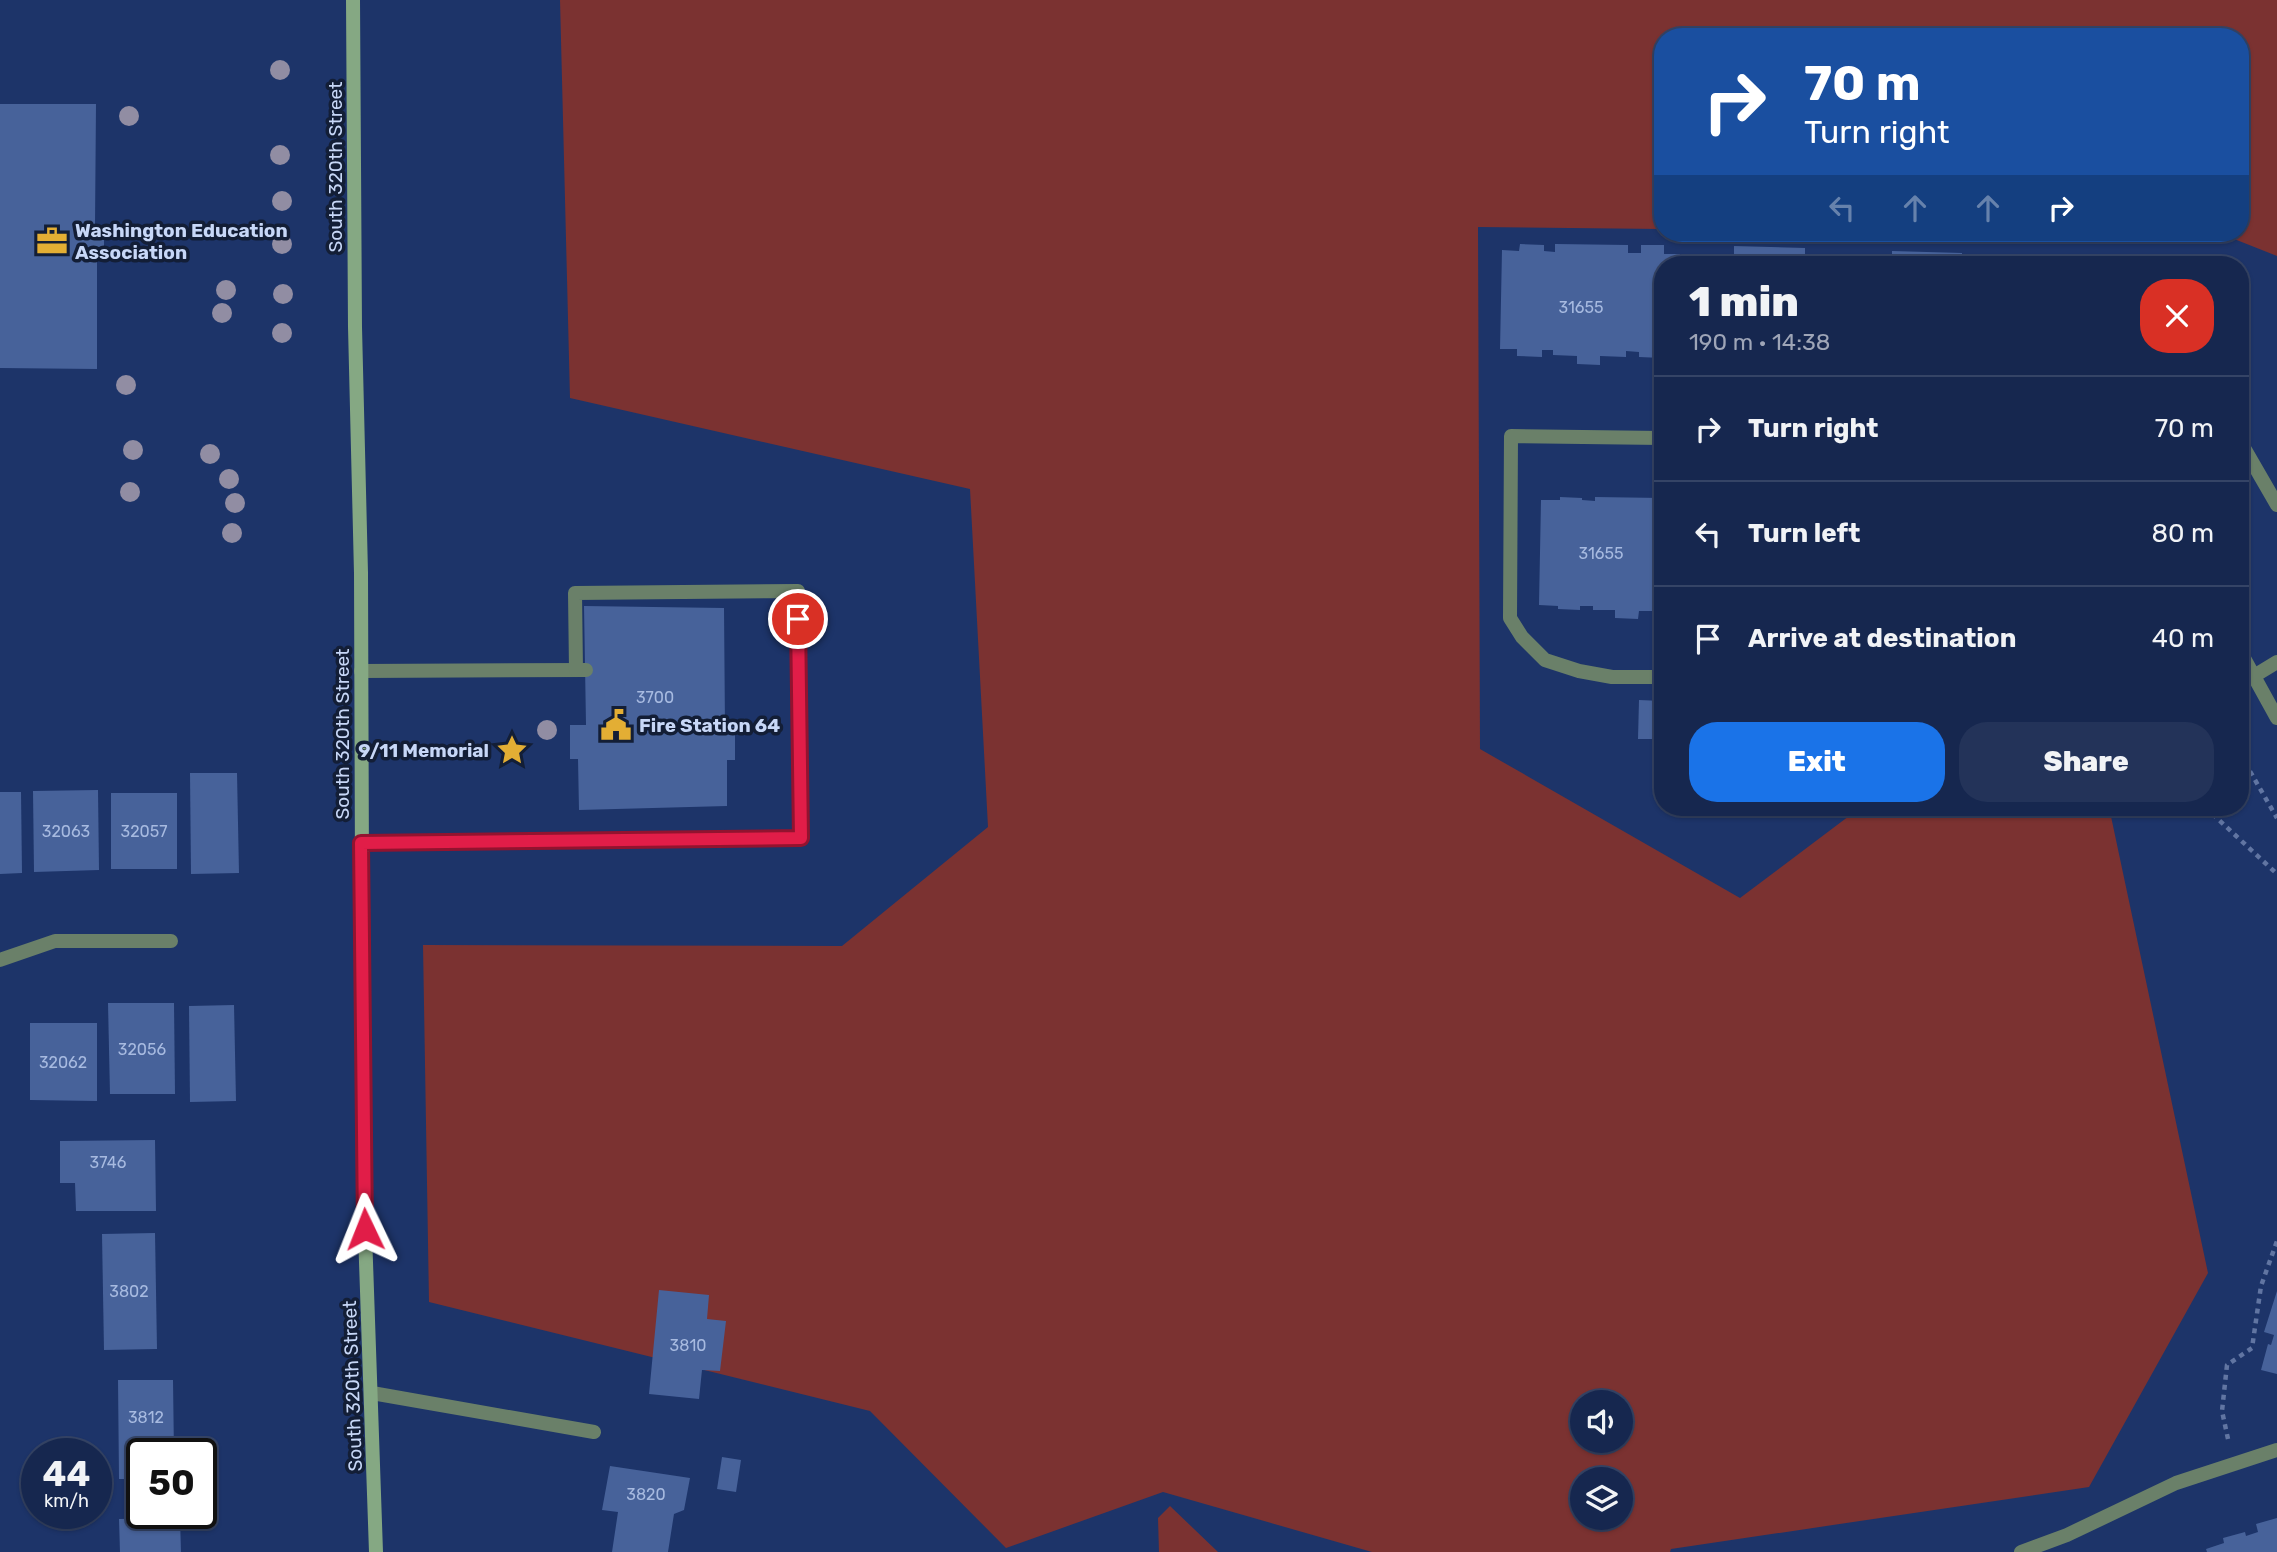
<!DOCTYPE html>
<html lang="en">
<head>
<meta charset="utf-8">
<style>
  :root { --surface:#16274f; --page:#233359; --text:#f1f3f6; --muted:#9ea5b7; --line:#354466; --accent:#1a73e8 }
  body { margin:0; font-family:Rubik,sans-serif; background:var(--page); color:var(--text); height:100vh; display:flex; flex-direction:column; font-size:26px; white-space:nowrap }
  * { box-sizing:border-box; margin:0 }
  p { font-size:23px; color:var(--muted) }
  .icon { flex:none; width:38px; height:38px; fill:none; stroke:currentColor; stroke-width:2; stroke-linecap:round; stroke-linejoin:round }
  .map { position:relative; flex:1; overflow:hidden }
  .panel { position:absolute; left:1654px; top:256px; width:595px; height:560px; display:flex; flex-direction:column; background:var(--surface); border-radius:28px; box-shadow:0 2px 5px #0004,0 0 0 2px var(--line) }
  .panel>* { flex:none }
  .banner { position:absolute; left:1654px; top:28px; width:595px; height:214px; border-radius:28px; box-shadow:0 2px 5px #0004,0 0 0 2px var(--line); background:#1a4fa0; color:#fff; overflow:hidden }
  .fabs { position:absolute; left:1570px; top:1390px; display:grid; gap:14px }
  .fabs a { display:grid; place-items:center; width:63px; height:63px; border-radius:50%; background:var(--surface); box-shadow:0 2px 5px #0004,0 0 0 2px var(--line); font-size:35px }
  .speed { position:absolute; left:21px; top:1438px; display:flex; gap:14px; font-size:35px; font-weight:700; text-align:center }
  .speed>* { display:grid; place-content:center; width:91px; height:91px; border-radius:50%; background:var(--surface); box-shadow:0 2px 5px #0004,0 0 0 2px var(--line); line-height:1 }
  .speed small { font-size:18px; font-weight:400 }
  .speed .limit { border:4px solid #111; border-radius:10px; background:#fff; color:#111 }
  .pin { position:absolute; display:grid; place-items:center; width:60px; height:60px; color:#fff; margin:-30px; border:4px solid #fff; border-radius:50%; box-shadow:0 2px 7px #0007 }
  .me { position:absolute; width:77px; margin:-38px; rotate:358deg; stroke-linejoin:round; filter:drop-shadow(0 0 5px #0008) }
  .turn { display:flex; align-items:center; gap:24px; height:147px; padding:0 35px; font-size:32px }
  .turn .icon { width:91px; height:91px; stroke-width:2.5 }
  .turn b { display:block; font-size:49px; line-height:60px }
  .lanes { display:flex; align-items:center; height:66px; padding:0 35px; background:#0003; justify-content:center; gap:35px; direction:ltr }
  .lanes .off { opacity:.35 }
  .round { display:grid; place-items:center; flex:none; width:74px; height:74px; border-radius:28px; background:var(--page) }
  .summary { display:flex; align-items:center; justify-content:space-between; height:119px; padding:0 35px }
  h1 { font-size:42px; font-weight:800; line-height:52px }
  .button { display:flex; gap:14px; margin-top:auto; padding:14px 35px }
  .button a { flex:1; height:80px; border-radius:28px; background:var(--accent); color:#fff; font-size:28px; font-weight:800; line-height:80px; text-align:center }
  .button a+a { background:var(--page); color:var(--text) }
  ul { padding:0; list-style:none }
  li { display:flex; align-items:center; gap:21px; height:105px; padding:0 35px; border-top:2px solid var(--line) }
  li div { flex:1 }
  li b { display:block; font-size:26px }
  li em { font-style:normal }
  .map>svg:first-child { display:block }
</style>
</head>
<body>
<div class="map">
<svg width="2277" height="1552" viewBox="0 0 2277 1552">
  <rect width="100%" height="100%" fill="#1d3469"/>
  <g fill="#7b3231" fill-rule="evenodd">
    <path d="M560 0H2277V256L2219 233H2240V37H1662V229L1478 227 1480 749 1740 898 1861 807H2109L2208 1273 2089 1487 1671 1549 1670 1552H1372L1163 1492 1006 1548 870 1411 429 1302 423 945 842 946 988 827 970 489 570 398ZM1582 1402H1620V1440H1582ZM1582 1479H1620V1517H1582Z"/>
    <path d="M1170 1506 1218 1552H1159L1158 1518Z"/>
  </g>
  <g fill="#47629a">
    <path d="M0 104H96L95 225H104V257H97V369L0 368Z"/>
    <path d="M1520 244 1544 245V251L1555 252V244L1628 245V253H1641V245H1664V254H1680V264H1662V358L1639 357V352L1626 351V357L1600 356V365L1577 364V356L1553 355V350H1542V357L1517 356V349H1500L1502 250 1519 251Z"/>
    <path d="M1734 246 1805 248V257L1843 258V264H1695V255L1734 256Z"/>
    <path d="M1892 251 1962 253V264H1855V254H1880L1879 258 1892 259Z"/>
    <path d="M1560 497 1582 498V500L1595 501V497L1662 498V611H1639L1638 619 1615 618V610H1593V606H1580V610L1558 609V606L1539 605 1541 500H1560Z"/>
    <path d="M584 606 724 608 725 728 735 727V760H727V806L579 810 578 759H570V725H586Z"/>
    <path d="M1639 700 1662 701V739H1638Z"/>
    <path d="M190 773H237L239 873 191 874Z"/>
    <path d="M98 790 99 870 34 872 33 791Z"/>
    <path d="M0 792H21L22 873 0 874Z"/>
    <rect x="111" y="793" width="66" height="76"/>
    <path d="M108 1003H174L175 1094H110Z"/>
    <path d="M234 1005 236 1101 190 1102 189 1006Z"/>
    <path d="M30 1023H97V1101L30 1100Z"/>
    <path d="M155 1140 156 1211H76L75 1183H60V1141Z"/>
    <path d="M155 1233 157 1349 104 1350 102 1234Z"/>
    <path d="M659 1290 709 1295 707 1319 726 1321 720 1371 702 1370 699 1399 649 1394Z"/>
    <path d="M2277 1291V1374L2261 1370 2268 1344 2271 1345 2274 1335 2264 1332Z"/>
    <path d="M118 1380H173L174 1454H142V1479H119Z"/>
    <path d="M722 1457 741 1460 736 1492 717 1489Z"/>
    <path d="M610 1466 690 1478 684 1510 674 1514 668 1552H612L618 1512 602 1510Z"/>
    <path d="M180 1518 181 1552H120L119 1519Z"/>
    <path d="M2277 1518V1552H2207L2206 1549 2224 1543 2223 1538 2245 1532 2246 1536 2258 1532 2256 1524Z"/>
  </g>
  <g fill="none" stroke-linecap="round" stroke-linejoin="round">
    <g stroke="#6175a2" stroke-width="4.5" stroke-dasharray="5 5" stroke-linecap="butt">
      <path d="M2240 754 2277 818"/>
      <path d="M2240 789V791"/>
      <path d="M2205 807 2277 874"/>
      <path d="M2228 1439 2222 1411 2227 1365 2252 1348 2261 1286 2277 1241"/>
    </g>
    <g stroke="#6a8069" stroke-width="14">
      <path d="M1662 438 1511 436 1510 618 1522 637 1545 660 1579 671 1612 677H1662"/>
      <path d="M2240 441 2277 505"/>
      <path d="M2240 651 2277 718"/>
      <path d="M361 671 586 670"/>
      <path d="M2240 676H2254L2277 662"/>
      <path d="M361 843 801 838 798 591 575 593 576 670"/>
      <path d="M372 1393 594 1432"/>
      <path d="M2021 1552 2067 1535 2176 1483 2277 1450"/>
    </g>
    <path stroke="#6a8069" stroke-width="14" d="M0 960 55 941H171"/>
    <path stroke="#85a883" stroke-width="14" d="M353 0 355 327 361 573 363 1175 376 1552"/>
  </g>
  <g fill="#918da3">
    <circle cx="280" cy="70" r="10"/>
    <circle cx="129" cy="116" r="10"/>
    <circle cx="280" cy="155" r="10"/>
    <circle cx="282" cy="201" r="10"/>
    <circle cx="282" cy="244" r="10"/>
    <circle cx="226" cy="290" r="10"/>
    <circle cx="283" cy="294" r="10"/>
    <circle cx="222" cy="313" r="10"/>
    <circle cx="282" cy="333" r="10"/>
    <circle cx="126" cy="385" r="10"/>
    <circle cx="133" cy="450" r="10"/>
    <circle cx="210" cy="454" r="10"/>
    <circle cx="229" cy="479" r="10"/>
    <circle cx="130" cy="492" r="10"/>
    <circle cx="235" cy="503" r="10"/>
    <circle cx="232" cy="533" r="10"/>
    <circle cx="547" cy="730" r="10"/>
  </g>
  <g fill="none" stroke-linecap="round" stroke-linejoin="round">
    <defs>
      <path id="route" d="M365 1229 361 843 801 838 798 619"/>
    </defs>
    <use href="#route" stroke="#92132f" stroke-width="18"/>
    <use href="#route" stroke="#e11d48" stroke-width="12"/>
  </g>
  <defs>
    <symbol id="office-bare" viewBox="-9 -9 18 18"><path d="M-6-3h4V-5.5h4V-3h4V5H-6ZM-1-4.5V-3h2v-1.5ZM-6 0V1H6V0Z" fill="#e3ae34" stroke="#131e36" stroke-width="2.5" paint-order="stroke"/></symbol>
    <symbol id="civic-bare" viewBox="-9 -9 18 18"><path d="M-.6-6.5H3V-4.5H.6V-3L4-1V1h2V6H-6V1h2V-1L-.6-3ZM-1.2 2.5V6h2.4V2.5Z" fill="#e3ae34" stroke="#131e36" stroke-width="2.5" paint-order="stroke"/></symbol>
    <symbol id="sight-bare" viewBox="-9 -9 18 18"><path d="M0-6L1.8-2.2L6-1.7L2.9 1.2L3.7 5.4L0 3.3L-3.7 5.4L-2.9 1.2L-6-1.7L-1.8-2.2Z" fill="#e3ae34" stroke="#131e36" stroke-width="2.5" paint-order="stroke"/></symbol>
  </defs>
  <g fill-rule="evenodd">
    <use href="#office-bare" x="30" y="219" width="44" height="44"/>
    <use href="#civic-bare" x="594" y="703" width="44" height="44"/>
    <use href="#sight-bare" x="490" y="728" width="44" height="44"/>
  </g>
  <g text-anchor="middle" stroke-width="7" stroke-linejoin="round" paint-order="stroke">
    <g font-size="16" fill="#a7bae0">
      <text x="1581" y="313">31655</text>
      <text x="1601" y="559">31655</text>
      <text x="655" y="703">3700</text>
      <text x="66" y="837">32063</text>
      <text x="144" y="837">32057</text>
      <text x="142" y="1055">32056</text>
      <text x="63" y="1068">32062</text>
      <text x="108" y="1168">3746</text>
      <text x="129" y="1297">3802</text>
      <text x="688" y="1351">3810</text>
      <text x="146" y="1423">3812</text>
      <text x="646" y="1500">3820</text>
    </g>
    <g font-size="19" fill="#c7d7f7" stroke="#131e36">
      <text transform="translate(335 167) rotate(-90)" y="7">South 320th Street</text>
      <text transform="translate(342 734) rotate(-90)" y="7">South 320th Street</text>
      <text transform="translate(352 1386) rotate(-92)" y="7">South 320th Street</text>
    </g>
    <g font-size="19" font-weight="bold" fill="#c7d7f7" stroke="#131e36" text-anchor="start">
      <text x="75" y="237">Washington Education<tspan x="75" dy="22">Association</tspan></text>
      <text x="639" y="732">Fire Station 64</text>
      <text x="489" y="757" text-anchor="end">9/11 Memorial</text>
    </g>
  </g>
</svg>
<div class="fabs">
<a><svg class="icon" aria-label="sound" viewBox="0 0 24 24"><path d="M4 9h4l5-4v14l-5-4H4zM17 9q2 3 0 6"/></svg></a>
<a><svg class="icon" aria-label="layers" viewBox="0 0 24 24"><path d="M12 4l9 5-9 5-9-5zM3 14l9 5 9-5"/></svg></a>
</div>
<div class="speed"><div>44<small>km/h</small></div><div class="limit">50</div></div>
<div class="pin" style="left:798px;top:619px;background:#d93025"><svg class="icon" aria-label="arrive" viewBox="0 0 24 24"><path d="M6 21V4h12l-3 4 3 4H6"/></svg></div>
<svg class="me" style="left:365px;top:1229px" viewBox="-20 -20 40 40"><path d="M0-17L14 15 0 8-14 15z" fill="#e11d48" stroke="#fff" stroke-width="4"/></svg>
<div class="banner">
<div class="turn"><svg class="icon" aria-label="right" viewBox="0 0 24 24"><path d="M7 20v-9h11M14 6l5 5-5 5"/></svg><div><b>70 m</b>Turn right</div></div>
<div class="lanes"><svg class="icon off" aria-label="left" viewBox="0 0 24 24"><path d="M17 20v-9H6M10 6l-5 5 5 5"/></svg><svg class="icon off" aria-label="ahead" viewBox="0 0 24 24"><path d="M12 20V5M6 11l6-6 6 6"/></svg><svg class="icon off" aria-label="ahead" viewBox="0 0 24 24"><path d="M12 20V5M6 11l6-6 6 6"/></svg><svg class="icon" aria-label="right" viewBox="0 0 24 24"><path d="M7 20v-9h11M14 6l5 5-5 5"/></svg></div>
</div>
<section class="panel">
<div class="summary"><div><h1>1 min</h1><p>190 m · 14:38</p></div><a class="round" style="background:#d93025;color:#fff"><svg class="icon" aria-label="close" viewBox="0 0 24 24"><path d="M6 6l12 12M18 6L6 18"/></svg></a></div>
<ul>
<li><svg class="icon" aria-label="right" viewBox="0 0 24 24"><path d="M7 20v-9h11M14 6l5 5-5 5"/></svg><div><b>Turn right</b></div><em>70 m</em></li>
<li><svg class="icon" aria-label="left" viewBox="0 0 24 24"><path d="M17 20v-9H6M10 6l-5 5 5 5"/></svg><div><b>Turn left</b></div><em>80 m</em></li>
<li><svg class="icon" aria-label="arrive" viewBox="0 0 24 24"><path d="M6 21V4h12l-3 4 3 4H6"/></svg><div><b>Arrive at destination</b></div><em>40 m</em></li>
</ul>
<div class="button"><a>Exit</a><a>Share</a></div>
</section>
</div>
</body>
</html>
